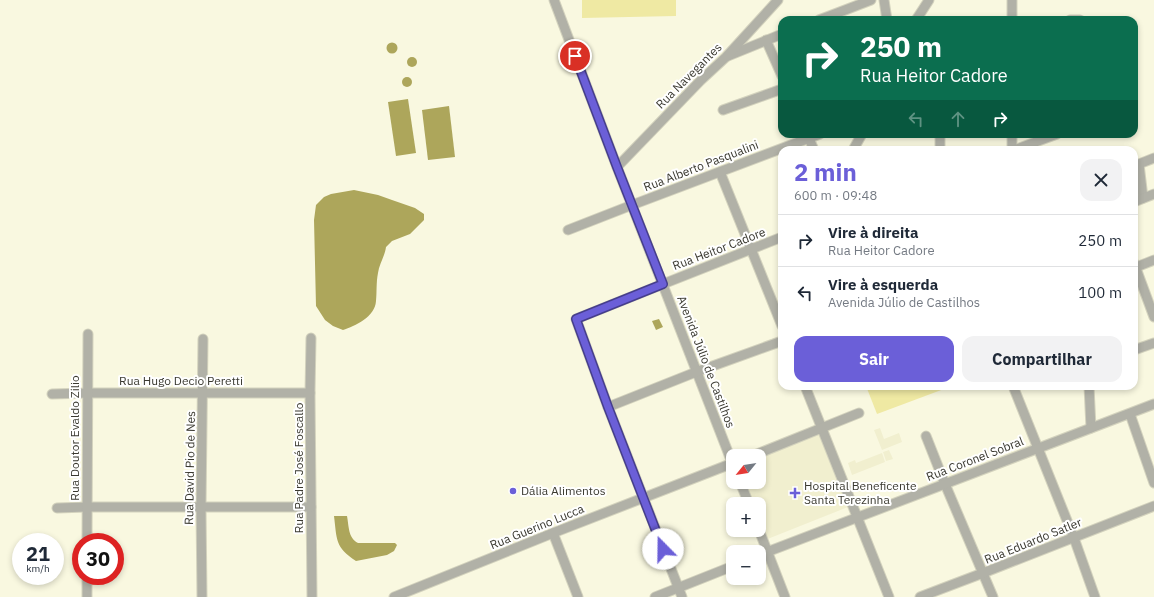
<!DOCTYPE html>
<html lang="pt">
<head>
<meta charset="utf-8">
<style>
  :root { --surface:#fff; --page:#f2f2f3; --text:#1f2937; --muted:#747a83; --line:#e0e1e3; --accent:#6b5fd8 }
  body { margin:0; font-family:"IBM Plex Sans",sans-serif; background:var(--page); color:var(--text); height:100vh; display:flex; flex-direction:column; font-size:15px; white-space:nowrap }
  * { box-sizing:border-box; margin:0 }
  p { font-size:13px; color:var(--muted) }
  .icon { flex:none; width:22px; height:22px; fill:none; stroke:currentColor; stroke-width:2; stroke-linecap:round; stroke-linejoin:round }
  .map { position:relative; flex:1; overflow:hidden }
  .details { position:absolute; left:778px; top:146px; width:360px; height:244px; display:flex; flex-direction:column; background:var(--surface); border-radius:12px; box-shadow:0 2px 6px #0003 }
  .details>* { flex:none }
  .hud { position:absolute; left:778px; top:16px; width:360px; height:122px; border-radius:12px; box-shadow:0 2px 6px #0003; background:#0b6e4f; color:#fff; overflow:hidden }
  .needle { width:26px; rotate:240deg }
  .controls { position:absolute; left:726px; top:449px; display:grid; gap:8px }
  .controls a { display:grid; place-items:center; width:40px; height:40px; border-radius:8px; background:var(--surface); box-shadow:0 2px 6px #0003; font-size:20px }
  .speed { position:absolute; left:12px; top:533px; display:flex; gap:8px; font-size:20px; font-weight:700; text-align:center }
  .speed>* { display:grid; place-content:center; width:52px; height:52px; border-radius:50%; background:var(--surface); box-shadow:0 2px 6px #0003; line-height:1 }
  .speed small { font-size:10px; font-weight:400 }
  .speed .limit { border:6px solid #d22; background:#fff; color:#111 }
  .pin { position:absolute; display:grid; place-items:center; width:34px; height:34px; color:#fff; margin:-17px; border:2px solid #fff; border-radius:50%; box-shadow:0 1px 4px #0007 }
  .me { position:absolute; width:44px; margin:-22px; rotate:338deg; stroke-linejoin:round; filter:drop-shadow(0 0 3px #0008) }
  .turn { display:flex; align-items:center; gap:14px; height:84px; padding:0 16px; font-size:18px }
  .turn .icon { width:52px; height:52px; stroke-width:2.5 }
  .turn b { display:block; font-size:28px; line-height:34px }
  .lanes { display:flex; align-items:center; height:38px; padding:0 16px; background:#0003; justify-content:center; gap:20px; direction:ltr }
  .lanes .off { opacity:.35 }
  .round { display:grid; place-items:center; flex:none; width:42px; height:42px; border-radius:12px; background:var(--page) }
  .head { display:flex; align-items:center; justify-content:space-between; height:68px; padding:0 16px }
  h1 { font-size:24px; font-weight:800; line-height:30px; color:var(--accent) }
  .button { display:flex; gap:8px; margin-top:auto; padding:8px 16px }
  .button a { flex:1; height:46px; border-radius:12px; background:var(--accent); color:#fff; font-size:16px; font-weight:800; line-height:46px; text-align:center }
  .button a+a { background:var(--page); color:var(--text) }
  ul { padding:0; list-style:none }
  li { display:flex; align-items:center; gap:12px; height:52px; padding:0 16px; border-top:1px solid var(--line) }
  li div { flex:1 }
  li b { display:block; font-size:15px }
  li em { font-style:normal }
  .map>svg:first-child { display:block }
</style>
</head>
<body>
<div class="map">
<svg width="1154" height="597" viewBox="0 0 1154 597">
  <rect width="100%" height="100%" fill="#f9f8e0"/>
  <g fill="#f1efcf">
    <path d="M880 428 884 439 899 433 902 442 882 450 874 430Z"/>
    <path d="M819 433 848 507 765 540 759 524V504H751L742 482H759V457Z"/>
    <path d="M889 450 893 459 886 461 883 452Z"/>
    <path d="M882 453 885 462 852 475 848 463 855 460 856 463Z"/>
  </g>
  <g fill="#efe9a3">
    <path d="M582 0H676V16L582 18Z"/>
    <path d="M866 386H952L877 414Z"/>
  </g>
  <g fill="#ada65b">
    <circle cx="392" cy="48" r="5.5"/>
    <circle cx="412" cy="62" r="5"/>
    <circle cx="407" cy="82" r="5"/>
    <path d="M408 99 416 153 396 156 388 102Z"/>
    <path d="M449 106 455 157 428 160 422 110Z"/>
    <path d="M354 190 378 195 392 200 415 208 424 214V220L410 234 392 241 386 247C385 256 379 264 378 273 376 283 377 292 376 301 375 317 355 326 343 330L333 326 325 320 316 306 314 220 316 205 324 197 331 194Z"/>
    <path d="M659 319 663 327 656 330 652 321Z"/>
    <path d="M334 516H347C349 526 348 538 358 543H395L397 545 394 551 387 555 356 561C335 547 337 540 334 516Z"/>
  </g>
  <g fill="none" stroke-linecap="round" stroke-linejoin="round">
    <defs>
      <g id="minor">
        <path d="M554 0 617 167 733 465"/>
        <path d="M884 0 887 20"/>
        <path d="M819 20 871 0"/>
        <path d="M916 20 929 0"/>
        <path d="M1012 20V0"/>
        <path d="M1070 20H1080"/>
        <path d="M766 40 782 76"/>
        <path d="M728 56 782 34"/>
        <path d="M723 110 782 89"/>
        <path d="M807 134 814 150"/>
        <path d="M940 134V150"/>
        <path d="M853 150 862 134"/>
        <path d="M1012 150V134"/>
        <path d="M1014 150 1057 134"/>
        <path d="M617 167 700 81 726 57 778 0"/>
        <path d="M720 172 782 326"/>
        <path d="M1143 198 1139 164 1154 158"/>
        <path d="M1134 202 1154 194"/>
        <path d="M568 230 632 205 820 134"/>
        <path d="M1134 263 1154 317"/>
        <path d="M1134 268 1154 260"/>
        <path d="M311 338 310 393 312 597"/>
        <path d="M1134 350 1154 343"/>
        <path d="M805 386 889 597"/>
        <path d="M1013 386 1074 538 1095 597"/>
        <path d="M1089 386 1091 428"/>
        <path d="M52 394 88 393H310"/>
        <path d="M608 407 696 372 782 341"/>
        <path d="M1130 414 1154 483"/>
        <path d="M926 436 945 484 993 597"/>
        <path d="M752 456 859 413"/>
        <path d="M740 482 749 504"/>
        <path d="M57 508 87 507H311"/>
        <path d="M759 530 785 597"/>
        <path d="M553 533 578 597"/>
        <path d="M87 542 88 334"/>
        <path d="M759 555 1154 404"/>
        <path d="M87 597V576"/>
        <path d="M202 597 201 508 203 339"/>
        <path d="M394 597 553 533 733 463"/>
        <path d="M655 597 733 566"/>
        <path d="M682 597 608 407 576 319 663 284 782 237"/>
        <path d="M920 597 983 573 1154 506"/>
      </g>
    </defs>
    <use href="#minor" stroke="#d3d2bd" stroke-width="11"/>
    <use href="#minor" stroke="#b1b1a7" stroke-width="9"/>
  </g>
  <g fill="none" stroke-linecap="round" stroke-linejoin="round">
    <defs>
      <path id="route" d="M575 56 617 167 663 284 576 319 608 407 663 549"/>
    </defs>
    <use href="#route" stroke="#463e8c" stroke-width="10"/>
    <use href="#route" stroke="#6b5fd8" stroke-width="7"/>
  </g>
  <g fill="#6b5fd8" stroke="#fff" stroke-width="1.5">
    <circle cx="513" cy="491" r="4"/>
    <path d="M793 487h4v4h4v4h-4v4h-4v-4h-4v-4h4z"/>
  </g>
  <g text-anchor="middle" stroke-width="4" stroke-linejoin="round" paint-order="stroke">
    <g font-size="12" fill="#3a3930" stroke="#fff">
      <text transform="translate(689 76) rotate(-45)" y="4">Rua Navegantes</text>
      <text transform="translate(701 166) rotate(-21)" y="4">Rua Alberto Pasqualini</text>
      <text transform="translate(719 249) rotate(-21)" y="4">Rua Heitor Cadore</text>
      <text transform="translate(706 362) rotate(69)" y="4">Avenida Júlio de Castilhos</text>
      <text x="181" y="385">Rua Hugo Decio Peretti</text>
      <text transform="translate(75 438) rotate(-90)" y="4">Rua Doutor Evaldo Zilio</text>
      <text transform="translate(975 459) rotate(-21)" y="4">Rua Coronel Sobral</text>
      <text transform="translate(190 468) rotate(-89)" y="4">Rua David Pio de Nes</text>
      <text transform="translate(299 468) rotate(-90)" y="4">Rua Padre José Foscallo</text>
      <text transform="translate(537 527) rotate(-22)" y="4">Rua Guerino Lucca</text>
      <text transform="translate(1033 541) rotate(-22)" y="4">Rua Eduardo Satler</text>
    </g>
    <g font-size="12" fill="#3a3930" stroke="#fff" text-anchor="start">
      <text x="804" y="490">Hospital Beneficente<tspan x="804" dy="14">Santa Terezinha</tspan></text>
      <text x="521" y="495">Dália Alimentos</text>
    </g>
  </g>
</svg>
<div class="controls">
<a><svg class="needle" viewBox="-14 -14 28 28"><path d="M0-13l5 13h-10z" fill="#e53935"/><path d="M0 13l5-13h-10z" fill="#747a83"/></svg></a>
<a>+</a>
<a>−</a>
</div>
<div class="speed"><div>21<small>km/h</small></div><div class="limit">30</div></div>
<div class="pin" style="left:575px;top:56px;background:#d93025"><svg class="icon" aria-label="arrive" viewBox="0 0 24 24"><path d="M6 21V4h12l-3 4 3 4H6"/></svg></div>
<svg class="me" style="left:663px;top:549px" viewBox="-20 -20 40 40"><circle r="19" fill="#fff"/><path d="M0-13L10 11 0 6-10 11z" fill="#6b5fd8"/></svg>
<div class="hud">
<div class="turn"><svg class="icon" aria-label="right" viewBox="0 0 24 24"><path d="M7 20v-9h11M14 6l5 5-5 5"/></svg><div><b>250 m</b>Rua Heitor Cadore</div></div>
<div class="lanes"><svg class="icon off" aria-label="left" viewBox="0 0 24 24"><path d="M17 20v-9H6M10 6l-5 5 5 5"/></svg><svg class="icon off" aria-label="ahead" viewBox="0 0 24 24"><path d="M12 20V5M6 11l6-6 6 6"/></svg><svg class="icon" aria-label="right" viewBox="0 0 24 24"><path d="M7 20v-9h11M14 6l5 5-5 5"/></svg></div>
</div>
<section class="details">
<div class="head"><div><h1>2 min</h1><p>600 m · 09:48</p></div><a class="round"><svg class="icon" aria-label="close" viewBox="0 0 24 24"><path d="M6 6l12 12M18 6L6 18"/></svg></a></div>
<ul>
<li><svg class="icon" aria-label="right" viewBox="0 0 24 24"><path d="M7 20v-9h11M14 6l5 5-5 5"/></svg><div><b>Vire à direita</b><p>Rua Heitor Cadore</p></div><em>250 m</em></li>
<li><svg class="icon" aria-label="left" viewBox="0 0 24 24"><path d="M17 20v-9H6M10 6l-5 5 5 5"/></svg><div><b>Vire à esquerda</b><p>Avenida Júlio de Castilhos</p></div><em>100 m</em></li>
</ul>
<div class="button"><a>Sair</a><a>Compartilhar</a></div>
</section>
</div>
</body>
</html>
